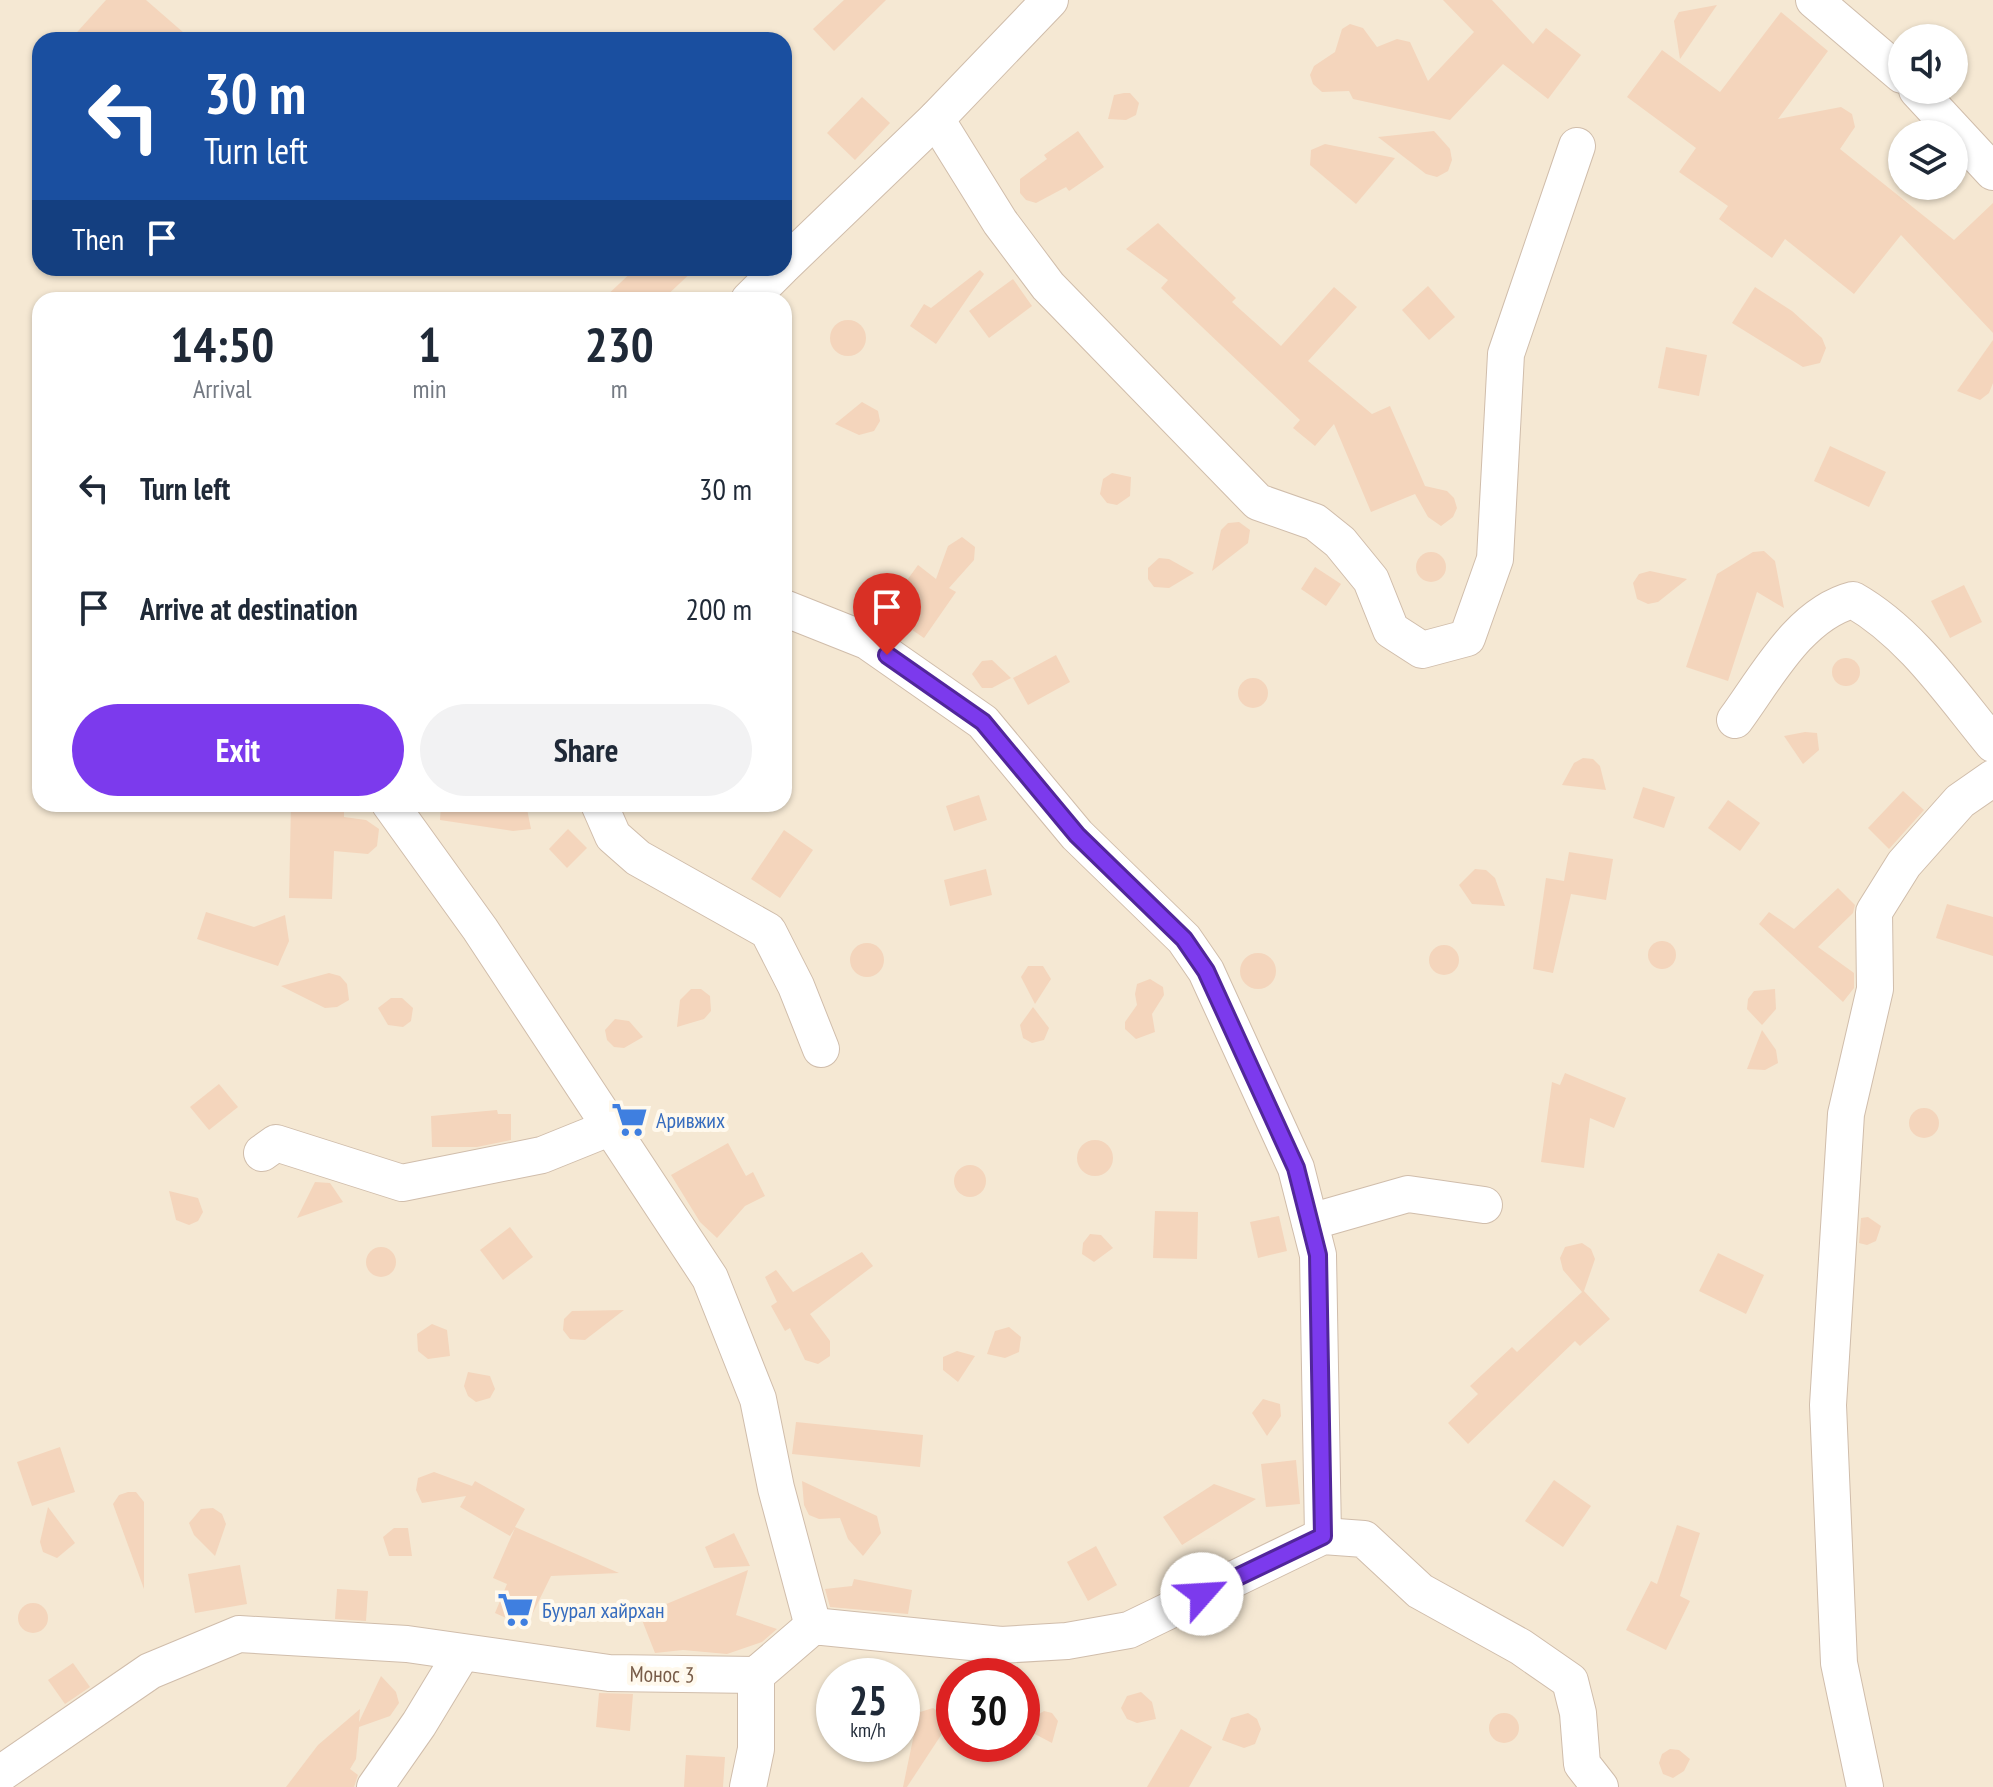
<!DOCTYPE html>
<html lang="en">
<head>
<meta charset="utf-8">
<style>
  :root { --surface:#fff; --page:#f2f2f3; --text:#1f2937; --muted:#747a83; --accent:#7c3aed }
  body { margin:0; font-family:"PT Sans Narrow",sans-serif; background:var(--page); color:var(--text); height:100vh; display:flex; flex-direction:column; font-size:30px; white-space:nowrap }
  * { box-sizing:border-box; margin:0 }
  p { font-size:26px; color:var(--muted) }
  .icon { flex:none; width:44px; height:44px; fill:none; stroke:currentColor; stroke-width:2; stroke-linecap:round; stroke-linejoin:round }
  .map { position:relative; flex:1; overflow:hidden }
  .drawer { position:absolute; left:32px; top:292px; width:760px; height:520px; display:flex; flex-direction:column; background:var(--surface); border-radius:24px; box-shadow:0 2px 6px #0004 }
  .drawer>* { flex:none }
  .hud { position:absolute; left:32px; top:32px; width:760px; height:244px; border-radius:24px; box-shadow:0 2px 6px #0004; background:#1a4fa0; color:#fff; overflow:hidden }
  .fabs { position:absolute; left:1888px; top:24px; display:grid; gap:16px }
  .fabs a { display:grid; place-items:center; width:80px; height:80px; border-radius:50%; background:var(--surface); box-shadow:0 2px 6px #0004; font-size:40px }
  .speed { position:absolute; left:816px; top:1658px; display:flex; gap:16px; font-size:40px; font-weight:700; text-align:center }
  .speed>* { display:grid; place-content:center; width:104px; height:104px; border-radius:50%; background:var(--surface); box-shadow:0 2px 6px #0004; line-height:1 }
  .speed small { font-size:20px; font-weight:400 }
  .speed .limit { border:12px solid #d22; background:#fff; color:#111 }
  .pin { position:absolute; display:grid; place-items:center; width:68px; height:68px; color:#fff; margin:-82px -34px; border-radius:50% 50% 50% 0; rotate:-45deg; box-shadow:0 0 8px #0007 }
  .pin .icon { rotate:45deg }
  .me { position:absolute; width:88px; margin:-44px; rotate:64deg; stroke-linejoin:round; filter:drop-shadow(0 0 6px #0008) }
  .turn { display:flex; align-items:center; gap:28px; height:168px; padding:0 40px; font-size:36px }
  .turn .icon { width:104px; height:104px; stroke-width:2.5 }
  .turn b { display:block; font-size:56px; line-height:68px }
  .then { display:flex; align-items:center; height:76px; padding:0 40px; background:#0003; gap:16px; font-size:30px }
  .eta { display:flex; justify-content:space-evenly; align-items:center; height:136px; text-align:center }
  .eta b { font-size:48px; font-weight:700; line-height:56px }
  .cta { display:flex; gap:16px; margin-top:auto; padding:16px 40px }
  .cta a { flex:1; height:92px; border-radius:48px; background:var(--accent); color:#fff; font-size:32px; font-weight:700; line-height:92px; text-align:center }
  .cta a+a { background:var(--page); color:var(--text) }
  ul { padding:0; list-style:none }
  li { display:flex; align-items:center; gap:24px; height:120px; padding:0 40px }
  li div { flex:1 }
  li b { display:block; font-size:30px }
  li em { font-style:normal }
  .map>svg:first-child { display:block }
</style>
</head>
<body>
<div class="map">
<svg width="1993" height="1787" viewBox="0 0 1993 1787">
  <rect width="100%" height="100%" fill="#fdf5e5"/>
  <path fill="#f5e8d3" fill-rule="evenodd" d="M0 0H1993V1787H0ZM1902 38H1954V90H1902ZM40 40H784V268H40ZM1902 134H1954V186H1902ZM40 300H784V804H40ZM834 1676H902V1744H834ZM954 1676H1022V1744H954Z"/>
  <g fill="#f4d5bc">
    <path d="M106 0H146L192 40H70Z"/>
    <path d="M844 0H886L834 51 813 29Z"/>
    <path d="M1443 0H1492L1533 44 1546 28 1581 55 1548 99 1503 64 1450 120 1353 99 1349 91 1322 92 1313 84 1310 75 1314 66 1335 52 1342 29 1350 24 1363 28 1377 47 1397 39 1410 42 1428 81 1474 32Z"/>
    <path d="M1717 5 1680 59 1674 21 1679 12Z"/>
    <path d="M1781 12 1828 51 1778 119 1841 107 1852 114 1855 127 1840 149 1954 240 1993 203V333L1901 235 1854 294 1785 239 1772 258 1719 219 1728 206 1679 172 1696 148 1627 97 1662 50 1720 92Z"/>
    <path d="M1124 93H1130L1139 103 1136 115 1126 120 1108 119 1114 95Z"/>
    <path d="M862 97 890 123 855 160 827 133Z"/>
    <path d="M1078 131 1104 167 1069 191 1066 187 1036 203 1026 200 1020 193V179L1047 159 1044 155Z"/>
    <path d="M1434 131 1450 149 1452 160 1448 171 1437 177 1426 174 1378 137Z"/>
    <path d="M1325 144 1395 158 1356 204 1310 165 1311 150Z"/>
    <path d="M1158 223 1236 298 1232 302 1281 346 1334 287 1357 307 1308 361 1372 414 1390 406 1425 486 1447 491 1454 498 1457 508 1453 517 1441 526 1428 517 1415 494 1371 512 1334 424 1315 446 1293 428 1300 420 1161 288 1168 280 1126 249Z"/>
    <path d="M636 268H696L662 300H602Z"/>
    <path d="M980 270 984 274 936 344 910 326 924 304 931 308Z"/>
    <path d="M1013 279 1032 306 989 338 969 311Z"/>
    <path d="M1428 286 1455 317 1429 340 1402 310Z"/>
    <path d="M1755 287 1792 311 1822 338 1826 348 1820 363 1803 367 1732 323Z"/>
    <circle cx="848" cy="338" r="18"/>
    <path d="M1993 340V383L1989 393 1980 400 1957 391Z"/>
    <path d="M1666 347 1707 355 1699 396 1658 388Z"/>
    <path d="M862 402 878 411 880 421 874 431 859 435 835 424Z"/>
    <path d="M1830 446 1886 472 1869 507 1814 481Z"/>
    <path d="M1112 473 1131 477 1130 496 1117 505 1107 503 1100 494 1103 479Z"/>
    <path d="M1239 522 1250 530 1248 543 1212 571 1221 530 1228 523Z"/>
    <path d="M962 537 975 547 974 560 949 588 956 592 924 638 899 621 909 607 895 597 918 565 936 579 948 546Z"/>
    <path d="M1764 551 1775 561 1784 608 1757 592 1728 681 1686 667 1717 574 1753 552Z"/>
    <circle cx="1431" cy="567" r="15"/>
    <path d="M1159 558 1169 559 1194 573 1169 588 1154 587 1148 579V568Z"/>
    <path d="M1315 567 1341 584 1326 606 1301 589Z"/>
    <path d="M1650 571 1687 579 1658 602 1648 604 1637 599 1633 583 1639 574Z"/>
    <path d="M1964 585 1982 622 1950 638 1931 601Z"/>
    <path d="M1056 655 1070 682 1028 705 1013 678Z"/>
    <circle cx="1846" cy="672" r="14"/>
    <path d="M992 660 1011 678 992 688H982L972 674 982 661Z"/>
    <circle cx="1253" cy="693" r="15"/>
    <path d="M1805 732 1817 733 1819 750 1803 764 1784 736Z"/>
    <path d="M1583 758 1593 759 1600 766 1606 790 1562 785 1574 763Z"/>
    <path d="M1643 787 1675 797 1664 828 1633 818Z"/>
    <path d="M1903 791 1924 810 1889 849 1868 828Z"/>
    <path d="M979 795 987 820 954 831 946 806Z"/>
    <path d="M1728 800 1760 823 1740 851 1708 828Z"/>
    <path d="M291 804H344V817L366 820 379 829 377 846 368 854 334 851 332 899 289 898Z"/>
    <path d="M441 804H526L531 829 513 831 440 820Z"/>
    <path d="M568 829 587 848 567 868 549 849Z"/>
    <path d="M784 830 813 850 780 898 751 879Z"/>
    <path d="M1569 852 1613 859 1606 900 1571 894 1553 973 1533 969 1546 878 1564 881Z"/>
    <path d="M986 869 992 895 950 906 944 880Z"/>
    <path d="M1475 869 1486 870 1495 878 1505 906 1472 904 1459 885Z"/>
    <path d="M1838 888 1855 905 1853 913 1818 947 1854 973V988L1843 1002 1759 924 1769 912 1794 929Z"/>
    <path d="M1947 904 1993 917V956L1936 938Z"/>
    <path d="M206 912 254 927 285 915 289 941 278 966 197 939Z"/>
    <circle cx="1662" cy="955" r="14"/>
    <circle cx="867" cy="960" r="17"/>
    <circle cx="1444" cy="960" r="15"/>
    <circle cx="1258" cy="971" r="18"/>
    <path d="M1028 966H1043L1051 979 1035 1004 1021 977Z"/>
    <path d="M329 973 340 976 347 984 349 1000 337 1007 325 1008 281 986Z"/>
    <path d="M1150 979 1163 987 1164 995 1152 1014 1155 1032 1136 1039 1125 1029V1022L1137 1005 1135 994 1137 984Z"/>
    <path d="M691 989H701L710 996 711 1011 704 1019 677 1027 680 1000Z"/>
    <path d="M1775 989 1776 1009 1762 1025 1747 1009 1748 999 1754 991Z"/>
    <path d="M391 998H402L413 1008 411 1021 403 1027 388 1025 378 1008Z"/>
    <path d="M1033 1007 1049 1028 1044 1040 1032 1043 1023 1038 1020 1025Z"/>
    <path d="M615 1019 629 1021 643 1037 624 1048 614 1047 607 1040 605 1030Z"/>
    <path d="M1762 1030 1776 1050 1778 1063 1765 1070 1747 1069Z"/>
    <path d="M1565 1073 1626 1098 1614 1128 1590 1118 1584 1168 1541 1162 1552 1082 1560 1085Z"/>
    <path d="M219 1084 238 1107 209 1130 190 1107Z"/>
    <circle cx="1924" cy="1123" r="15"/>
    <path d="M497 1110 498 1114H511V1140L477 1147H432L431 1116Z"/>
    <circle cx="1095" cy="1158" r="18"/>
    <path d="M728 1143 746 1176 753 1172 765 1196 745 1206 717 1238 700 1222 671 1175Z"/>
    <circle cx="970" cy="1181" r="16"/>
    <path d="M315 1182 330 1183 343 1202 297 1218Z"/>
    <path d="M169 1191 198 1198 203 1212 198 1221 189 1225 176 1220Z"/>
    <path d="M1155 1211 1198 1212 1197 1259 1153 1258Z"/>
    <path d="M1279 1216 1287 1251 1258 1258 1250 1222Z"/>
    <path d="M1868 1217 1881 1226 1876 1241 1867 1245 1859 1243 1861 1218Z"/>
    <path d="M510 1227 533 1257 503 1280 480 1250Z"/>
    <path d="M1090 1234 1101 1235 1113 1248 1094 1262 1082 1254 1083 1243Z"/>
    <path d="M1582 1243 1591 1249 1595 1259 1584 1291 1610 1319 1580 1346 1575 1341 1468 1444 1448 1423 1478 1394 1470 1386 1512 1347 1517 1352 1582 1292 1563 1270 1560 1258 1565 1247Z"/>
    <circle cx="381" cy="1262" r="15"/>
    <path d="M862 1252 873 1266 810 1314 830 1341V1356L818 1364 805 1360 790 1328 785 1331 771 1306 777 1302 765 1277 776 1270 793 1292Z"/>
    <path d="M1718 1253 1764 1275 1746 1314 1699 1291Z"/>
    <path d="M624 1310 585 1340 570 1339 563 1330 564 1319 572 1311Z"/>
    <path d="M432 1324 447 1330 450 1356 428 1359 418 1351 417 1334Z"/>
    <path d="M1009 1327 1021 1337 1019 1352 1005 1358 987 1354 995 1331Z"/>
    <path d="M957 1351 975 1356 958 1382 943 1370V1357Z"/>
    <path d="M468 1372 490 1376 495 1389 490 1398 476 1402 468 1396 464 1386Z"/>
    <path d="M1263 1399 1280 1404 1281 1416 1267 1436 1252 1413Z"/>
    <path d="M796 1422 923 1435 920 1467 792 1454Z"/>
    <path d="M60 1447 75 1492 32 1506 17 1462Z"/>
    <path d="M1296 1460 1300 1504 1266 1507 1261 1464Z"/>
    <path d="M434 1472 472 1486 475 1481 525 1509 515 1527 619 1573 551 1576 526 1627 495 1613 507 1584 493 1578 515 1528 510 1536 460 1507 466 1496 422 1503 416 1490 418 1478Z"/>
    <path d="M1554 1480 1591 1506 1563 1547 1525 1521Z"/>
    <path d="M802 1481 877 1516 881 1533 863 1556 848 1539 840 1518 819 1519 809 1515 804 1505Z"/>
    <path d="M1214 1484 1256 1499 1182 1545 1163 1517Z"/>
    <path d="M128 1492H136L144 1502V1589L113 1504 119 1495Z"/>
    <path d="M48 1507 75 1543 57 1558 43 1552 40 1542Z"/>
    <path d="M213 1508 222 1514 226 1524 215 1556 194 1535 189 1523 201 1509Z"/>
    <path d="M1677 1525 1700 1533 1680 1596 1690 1601 1666 1650 1626 1630 1651 1581 1657 1584Z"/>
    <path d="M394 1528H408L412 1556H389L383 1537Z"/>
    <path d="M734 1533 750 1566 714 1568 705 1547Z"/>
    <path d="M1096 1546 1117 1585 1088 1601 1067 1562Z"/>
    <path d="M240 1565 247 1604 195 1613 188 1574Z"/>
    <path d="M748 1570 736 1615 777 1629 762 1642 727 1654 683 1650 655 1653 640 1615Z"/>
    <path d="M854 1579 912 1590 908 1614 830 1607 825 1589 852 1586Z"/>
    <path d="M337 1589 368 1591 366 1621 335 1619Z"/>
    <circle cx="33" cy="1618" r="15"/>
    <path d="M73 1663 90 1687 65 1704 48 1680Z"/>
    <path d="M381 1676 396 1692 399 1703 390 1716 359 1727 356 1759 350 1769 358 1775 354 1787H286L318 1745 360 1709 359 1722Z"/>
    <path d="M1141 1692 1152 1702 1156 1719 1137 1723 1127 1719 1121 1708 1127 1696Z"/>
    <path d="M599 1693 633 1694 630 1731 596 1727Z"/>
    <path d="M933 1708 945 1716 947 1726 907 1787H903L917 1720 920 1712Z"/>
    <path d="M1044 1711 1052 1713 1058 1721 1052 1743 1031 1732 1032 1718Z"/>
    <circle cx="1504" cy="1728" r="15"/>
    <path d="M1248 1713 1257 1719 1261 1729 1255 1744 1244 1748 1222 1740 1231 1718Z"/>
    <path d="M1181 1729 1212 1747 1189 1787H1147Z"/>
    <path d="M1670 1749 1679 1750 1690 1759 1684 1771 1673 1778 1663 1774 1659 1763 1662 1754Z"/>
    <path d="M686 1755 725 1757 723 1787H684Z"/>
  </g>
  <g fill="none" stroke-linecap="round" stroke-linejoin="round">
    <defs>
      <g id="minor">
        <path d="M1814 0 1902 75"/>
        <path d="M1917 90 1993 172"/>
        <path d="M936 119 1000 222 1048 286 1258 502 1315 522 1340 542 1371 580 1391 630 1422 650 1467 638 1495 559 1506 354 1577 146"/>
        <path d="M784 265 936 119 1050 0"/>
        <path d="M749 300 781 268"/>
        <path d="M784 608 867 641 983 722 1077 835 1184 939 1206 971 1296 1168 1318 1255 1323 1536"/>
        <path d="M1735 720C1766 678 1799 614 1853 600 1911 633 1951 693 1993 744"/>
        <path d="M390 804 480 929 710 1278 758 1399 776 1488 813 1626"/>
        <path d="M599 804 613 836 638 858 768 931 796 986 821 1049"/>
        <path d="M262 1153 276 1143 402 1183 542 1155 609 1128"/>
        <path d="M1310 1222 1408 1194 1484 1205"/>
        <path d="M0 1774 150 1671 239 1634 407 1644 609 1673 756 1675 813 1626 1001 1645 1067 1641 1129 1630 1323 1536 1364 1539 1420 1591 1521 1647 1570 1681 1578 1713 1582 1764 1600 1787"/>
        <path d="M375 1787 419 1724 462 1653"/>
        <path d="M748 1787 756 1749V1675"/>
        <path d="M1865 1787 1839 1663 1828 1405 1846 1114 1875 989 1874 912 1904 864 1960 801 1993 778"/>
      </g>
    </defs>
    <use href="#minor" stroke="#d0bdab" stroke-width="38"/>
    <use href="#minor" stroke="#fff" stroke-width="36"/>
  </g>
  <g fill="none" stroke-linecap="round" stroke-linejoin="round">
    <defs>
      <path id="route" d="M887 655 983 722 1077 835 1184 939 1206 971 1296 1168 1318 1255 1323 1536 1202 1594"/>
    </defs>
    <use href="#route" stroke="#51269a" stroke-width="20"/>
    <use href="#route" stroke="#7c3aed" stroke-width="14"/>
  </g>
  <defs>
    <symbol id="supermarket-bare" viewBox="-9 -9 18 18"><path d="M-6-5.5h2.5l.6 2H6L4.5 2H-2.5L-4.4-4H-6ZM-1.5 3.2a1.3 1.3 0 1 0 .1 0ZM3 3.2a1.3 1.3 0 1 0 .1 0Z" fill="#3f7fe0" stroke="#fff9ed" stroke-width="2.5" paint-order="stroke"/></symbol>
  </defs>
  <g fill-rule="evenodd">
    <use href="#supermarket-bare" x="604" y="1094" width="51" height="51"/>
    <use href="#supermarket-bare" x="490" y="1584" width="51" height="51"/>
  </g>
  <g text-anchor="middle" stroke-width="8" stroke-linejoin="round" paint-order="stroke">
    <g font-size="22" fill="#366cbe" stroke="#fff9ed" text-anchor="start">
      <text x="656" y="1128">Аривжих</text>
      <text x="542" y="1618">Буурал хайрхан</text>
    </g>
    <g font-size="22" fill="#785c49" stroke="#fff9ed">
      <text transform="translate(662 1674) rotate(1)" y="8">Монос 3</text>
    </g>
  </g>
</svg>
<div class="fabs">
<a><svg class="icon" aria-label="sound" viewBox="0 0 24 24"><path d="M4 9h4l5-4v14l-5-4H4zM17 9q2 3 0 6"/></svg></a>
<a><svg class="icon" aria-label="layers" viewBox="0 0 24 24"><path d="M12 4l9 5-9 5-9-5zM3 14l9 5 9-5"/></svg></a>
</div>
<div class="speed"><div>25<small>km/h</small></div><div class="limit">30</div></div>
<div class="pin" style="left:887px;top:655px;background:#d93025"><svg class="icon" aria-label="arrive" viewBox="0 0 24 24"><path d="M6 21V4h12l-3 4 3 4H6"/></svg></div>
<svg class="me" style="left:1202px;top:1594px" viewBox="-20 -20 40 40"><circle r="19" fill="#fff"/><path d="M0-13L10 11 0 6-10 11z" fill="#7c3aed"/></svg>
<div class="hud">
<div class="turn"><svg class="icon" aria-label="left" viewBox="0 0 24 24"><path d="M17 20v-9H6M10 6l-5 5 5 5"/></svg><div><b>30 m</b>Turn left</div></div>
<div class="then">Then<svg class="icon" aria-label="arrive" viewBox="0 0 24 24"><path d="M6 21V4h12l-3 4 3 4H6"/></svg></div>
</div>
<section class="drawer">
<div class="eta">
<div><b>14:50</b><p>Arrival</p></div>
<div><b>1</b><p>min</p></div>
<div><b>230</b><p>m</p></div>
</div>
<ul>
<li><svg class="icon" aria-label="left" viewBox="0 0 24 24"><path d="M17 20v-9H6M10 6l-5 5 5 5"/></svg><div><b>Turn left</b></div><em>30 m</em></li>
<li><svg class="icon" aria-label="arrive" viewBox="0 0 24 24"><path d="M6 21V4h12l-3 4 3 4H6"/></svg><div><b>Arrive at destination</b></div><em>200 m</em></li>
</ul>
<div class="cta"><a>Exit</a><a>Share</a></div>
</section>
</div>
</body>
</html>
